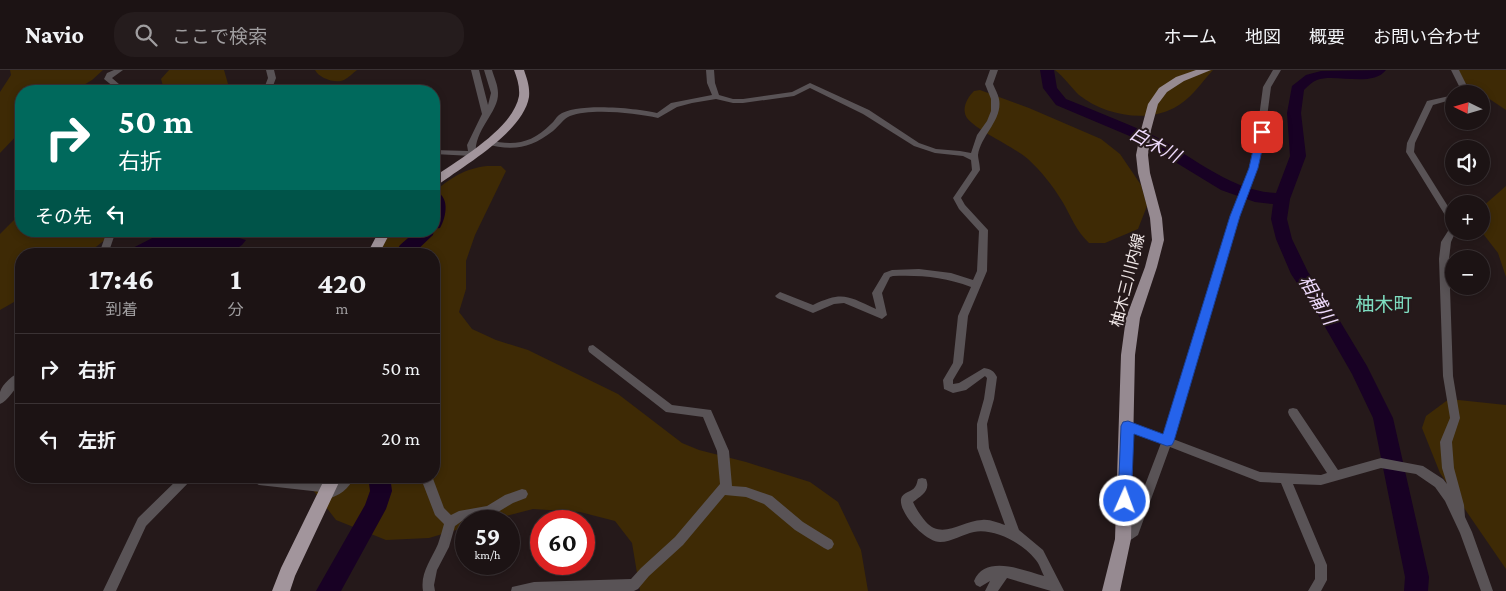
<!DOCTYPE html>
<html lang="ja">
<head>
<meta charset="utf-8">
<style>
  :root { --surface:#1c1314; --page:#251c1d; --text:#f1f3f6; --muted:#a09ea0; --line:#3a3234 }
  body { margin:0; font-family:"Crimson Pro","Noto Sans JP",serif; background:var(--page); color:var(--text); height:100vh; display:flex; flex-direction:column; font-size:19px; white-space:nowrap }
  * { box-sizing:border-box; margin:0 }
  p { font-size:16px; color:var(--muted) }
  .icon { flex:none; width:28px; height:28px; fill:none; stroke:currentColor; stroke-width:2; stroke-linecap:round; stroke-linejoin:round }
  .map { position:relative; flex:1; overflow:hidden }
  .panel { position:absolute; left:15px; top:178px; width:425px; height:235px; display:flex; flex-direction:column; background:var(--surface); border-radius:20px; box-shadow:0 2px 8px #0003,0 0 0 1px var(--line) }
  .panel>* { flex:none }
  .hud { position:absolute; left:15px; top:15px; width:425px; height:152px; border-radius:20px; box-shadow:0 2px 8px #0003,0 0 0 1px var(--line); background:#00695c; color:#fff; overflow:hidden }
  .needle { width:32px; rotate:275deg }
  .tools { position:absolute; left:1445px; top:15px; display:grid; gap:10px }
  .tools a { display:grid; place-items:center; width:45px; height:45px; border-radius:50%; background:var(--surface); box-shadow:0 2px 8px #0003,0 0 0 1px var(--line); font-size:25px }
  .speed { position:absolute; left:455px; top:440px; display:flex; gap:10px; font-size:25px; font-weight:700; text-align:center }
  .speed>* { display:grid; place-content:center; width:65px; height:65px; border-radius:50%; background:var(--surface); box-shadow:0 2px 8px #0003,0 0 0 1px var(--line); line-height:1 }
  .speed small { font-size:12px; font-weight:400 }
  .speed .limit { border:8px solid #d22; background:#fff; color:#111 }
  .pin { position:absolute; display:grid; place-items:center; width:42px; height:42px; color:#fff; margin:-21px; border-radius:10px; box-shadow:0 2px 8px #0006 }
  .me { position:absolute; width:55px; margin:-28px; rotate:2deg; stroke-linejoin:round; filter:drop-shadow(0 0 4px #0008) }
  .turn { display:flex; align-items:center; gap:18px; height:105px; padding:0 20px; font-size:22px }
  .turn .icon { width:65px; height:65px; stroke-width:2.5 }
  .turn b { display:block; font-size:35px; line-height:42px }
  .then { display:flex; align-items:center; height:48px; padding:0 20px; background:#0003; gap:10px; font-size:19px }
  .eta { display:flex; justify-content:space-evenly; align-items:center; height:85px; text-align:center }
  .eta b { font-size:30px; font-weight:700; line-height:35px }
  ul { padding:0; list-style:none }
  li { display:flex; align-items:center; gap:15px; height:70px; padding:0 20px; border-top:1px solid var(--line) }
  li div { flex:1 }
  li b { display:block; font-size:19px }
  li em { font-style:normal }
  header { display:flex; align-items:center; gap:30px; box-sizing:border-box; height:70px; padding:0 25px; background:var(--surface); border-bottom:1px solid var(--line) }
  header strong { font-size:24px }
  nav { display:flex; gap:28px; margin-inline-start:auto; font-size:18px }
  .search { width:350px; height:45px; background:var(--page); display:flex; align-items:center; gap:12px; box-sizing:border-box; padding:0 18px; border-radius:20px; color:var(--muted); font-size:19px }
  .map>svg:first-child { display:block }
</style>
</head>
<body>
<header>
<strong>Navio</strong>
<div class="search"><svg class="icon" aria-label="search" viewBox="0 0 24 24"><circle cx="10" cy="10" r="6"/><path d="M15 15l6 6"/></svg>ここで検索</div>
<nav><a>ホーム</a><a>地図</a><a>概要</a><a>お問い合わせ</a></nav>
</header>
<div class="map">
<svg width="1506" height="521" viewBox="0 0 1506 521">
  <rect width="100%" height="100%" fill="#25191a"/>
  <g fill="#3e2a05">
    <path d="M10 0H103L92 10 74 21H21V61L0 83V22L11 5Z"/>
    <path d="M169 0H224L230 21H161L163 16 161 9Z"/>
    <path d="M315 0H357C353 3 348 8 344 10 335 14 319 8 315 0Z"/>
    <path d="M1055 0H1213C1201 13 1190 30 1174 38 1145 53 1104 45 1079 25 1071 17 1064 7 1055 0Z"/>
    <path d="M1452 0H1506V40L1461 10Z"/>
    <path d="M980 20 1029 38 1101 69 1120 84 1141 115 1147 136 1138 159 1105 173H1089C1076 161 1071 146 1062 131 1053 116 1041 101 1028 89 1013 76 977 61 967 48 961 39 967 28 974 21Z"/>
    <path d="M487 96H501L506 101 475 165 466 191V219L459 242 472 259 496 270 528 280 618 324 682 373 699 380 746 392 810 412 838 432 861 480 868 521H640L632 473 615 451 580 442 533 439 487 451H466V457L429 468 386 470 336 450 306 411 305 406H434V184H371L390 161H434V122C452 107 464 99 487 96Z"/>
    <path d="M1506 116V207L1498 183 1481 161V138Z"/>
    <path d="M21 143V161H116L87 184H21V228L0 240V164Z"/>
    <path d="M1449 329 1506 335V499L1440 403 1422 358 1426 346Z"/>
  </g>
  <path fill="#180124" d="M166 161H234L239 168 246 170 242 175 228 184H121Z"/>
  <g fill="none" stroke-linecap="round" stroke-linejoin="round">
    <g fill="#180124" fill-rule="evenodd">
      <path d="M1040 0H1054L1057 18 1066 29C1093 40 1121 51 1148 63 1190 83 1228 121 1276 123L1290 86 1287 43 1292 16 1306 5 1321 1 1386 0C1372 18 1335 3 1317 10 1312 12 1308 16 1304 20L1301 43 1306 86 1290 129 1287 149 1292 169 1308 202 1329 233 1367 296 1393 348 1429 507 1428 521H1404L1405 507 1373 348 1352 304 1317 243 1291 204 1276 169 1271 149 1273 134 1255 132 1221 120 1139 70 1056 35 1043 18Z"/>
      <path d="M434 121C450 125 447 146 440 158L434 159 433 165 413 184H395L400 175 416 161H434Z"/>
      <path d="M368 406H390L392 421 386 439 341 521H316L365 435 370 421Z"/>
    </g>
    <g fill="#595356" fill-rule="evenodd">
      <path d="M114 0H123L112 8 127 21H119L104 9 107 3Z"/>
      <path d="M266 0H274L276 8 271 21H263L268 8Z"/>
      <path d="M471 0H479L488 35 491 23 484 0H492C494 7 498 15 498 23 499 42 473 61 476 84L472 86 434 84V80L468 81 467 75 482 44Z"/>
      <path d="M706 0H714L715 13 719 25 733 29H743L792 22 810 13 869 40 919 73 936 79 960 81 971 83 977 65 987 51 991 41V29L985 14 990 0H998L993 14C995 19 998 24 999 29 1003 50 981 65 978 85 978 88 980 95 980 100L961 128 965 135 988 160 987 201 968 246 963 293 953 310V314L959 313 984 298C991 299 994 301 997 307L994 329 987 354 989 378 1019 460 1043 480 1064 521H1051L1007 508 998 521H985L990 511 980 517 976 515 974 511C985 484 1023 500 1044 506 1041 500 1039 493 1035 489 1023 473 993 458 974 462 963 464 952 472 940 472 926 472 899 444 901 429 902 422 912 422 915 417 917 414 917 412 918 409L922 408 926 409C931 421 921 426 913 432 916 439 921 446 926 452 942 470 962 451 982 450 990 449 998 453 1005 455L977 378V354L984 329 987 308 985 306 966 320 953 323 944 319 943 310 953 293 958 246 971 217C945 207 921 205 893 206L890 207 882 223 887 245 882 249 844 233 834 234 813 243 777 228 775 226 780 222 813 235C843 221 847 226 876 239L872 223 884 203 892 200 919 199 951 203 973 210 977 201 979 161 959 139 953 128 972 100 971 90 963 86 935 83 914 76 863 44 810 18 794 26 743 33H733L716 29 692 33 677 37 658 48C636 43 591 38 570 46 563 49 560 55 553 61 530 79 513 81 485 74L484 72 488 70C514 76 531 74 551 54 554 52 556 47 559 45 575 32 637 38 657 43L671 33 712 25 707 13Z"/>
      <path d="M1273 0H1281L1271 17 1265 62 1257 98 1239 146 1173 369 1260 402 1321 405 1327 403 1289 345 1288 342 1289 339 1293 338 1297 339 1338 400 1381 388 1423 396 1443 409 1447 414 1442 398 1440 372 1450 348 1443 306 1439 189 1441 172 1448 161V150L1406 82 1407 73 1427 31 1454 25V29L1433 35 1415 73 1414 82 1454 146V161H1456L1451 172 1449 189 1453 306 1460 348 1452 372 1454 398 1464 435 1465 447 1472 462 1493 521H1481L1460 463 1445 431 1435 417 1416 404 1381 398 1321 415 1293 414 1327 495V510L1321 521H1308L1315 509V495L1281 413 1260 412 1170 377 1138 465 1123 475 1119 473 1117 469 1119 465 1129 457 1161 373 1124 359 1122 356 1124 353 1128 351 1163 365 1231 146 1249 98 1257 62 1263 17Z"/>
      <path d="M1451 0H1459L1470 22 1468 24H1460L1462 22Z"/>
      <path d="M107 161H116L108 184H99Z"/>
      <path d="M593 275 672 335 711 340 729 381 732 416 746 417 772 426 803 452 832 470 834 474 832 478 828 480 824 478 795 460 764 434 746 427 725 425 683 475 649 506 638 519 634 521H511L512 517 534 512 631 509 641 498 675 467 720 414 717 381 703 347 666 342 589 282 588 279 589 276Z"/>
      <path d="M21 302V312C14 319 8 331 0 334 0 331 0 325 0 322 2 314 14 304 21 302Z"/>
      <path d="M181 406H195L146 456 116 521H103L138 448Z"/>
      <path d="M248 406H271L329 413 334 416 343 406H355C348 420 340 425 326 430L322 429 320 425 321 422 259 415 250 410Z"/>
      <path d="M420 406H432L444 438 451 445 459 441 487 436 505 425 522 419 526 420 528 424 526 428 513 433 493 445 462 451 455 456 449 477 437 500 434 515 435 521H423C420 503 431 490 438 474 440 468 442 461 444 454L435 445Z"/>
    </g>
    <path fill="#968a91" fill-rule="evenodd" d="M1196 0H1211L1184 11 1167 22 1158 34 1151 60 1148 85 1150 103 1162 148 1164 170 1157 197 1140 248 1135 285 1131 469 1120 521H1102L1115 469 1121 285 1126 248 1145 197 1152 170 1150 148 1138 103 1136 85 1141 60 1148 34 1159 18 1176 7Z"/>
    <g fill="#a2959c" fill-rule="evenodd">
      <path d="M514 0H524C527 9 530 17 529 27 523 62 465 95 438 115L434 116V107C459 89 513 59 519 26 520 17 517 8 514 0Z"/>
      <path d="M379 161H391L379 184H367Z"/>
      <path d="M326 406H342L295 506 290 521H272L281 498Z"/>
    </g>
  </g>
  <path fill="#2563eb" stroke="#184099" d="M1262 59 1266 62 1258 98 1240 146 1174 371 1172 375 1167 376 1134 364 1131 431 1130 435 1125 437 1120 435 1118 431 1121 356 1123 352 1128 351 1163 364 1230 146 1249 98 1257 62Z"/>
  <g text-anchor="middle" stroke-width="4" stroke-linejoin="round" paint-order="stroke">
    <g font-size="16" fill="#efe6e6" stroke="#25191a">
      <text transform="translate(1127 210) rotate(-76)" y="6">柚木三川内線</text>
    </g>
    <g font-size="18" font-style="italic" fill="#efdbfd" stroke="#25191a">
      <text transform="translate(1155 75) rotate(28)" y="6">白木川</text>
      <text transform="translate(1317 230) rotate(59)" y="6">相浦川</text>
    </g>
    <g font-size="19" fill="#7eddc0" stroke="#25191a">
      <text x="1384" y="241">柚木町</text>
    </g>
  </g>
</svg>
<div class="tools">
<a><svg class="needle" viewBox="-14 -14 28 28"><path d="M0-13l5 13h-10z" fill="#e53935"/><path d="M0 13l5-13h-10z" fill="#a09ea0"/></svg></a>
<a><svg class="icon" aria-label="sound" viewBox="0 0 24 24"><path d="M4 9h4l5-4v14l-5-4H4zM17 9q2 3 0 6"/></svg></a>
<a>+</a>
<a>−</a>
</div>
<div class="speed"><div>59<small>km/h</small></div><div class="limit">60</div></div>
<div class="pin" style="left:1262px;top:62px;background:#d93025"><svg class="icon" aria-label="arrive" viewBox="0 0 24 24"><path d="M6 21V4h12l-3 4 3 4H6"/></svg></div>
<svg class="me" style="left:1125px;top:431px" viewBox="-20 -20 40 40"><circle r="17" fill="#2563eb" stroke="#fff" stroke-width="3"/><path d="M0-11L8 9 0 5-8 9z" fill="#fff"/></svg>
<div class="hud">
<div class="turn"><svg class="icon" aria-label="right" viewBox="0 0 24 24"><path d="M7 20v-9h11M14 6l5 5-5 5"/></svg><div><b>50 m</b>右折</div></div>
<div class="then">その先<svg class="icon" aria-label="left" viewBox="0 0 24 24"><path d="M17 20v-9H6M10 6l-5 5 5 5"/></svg></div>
</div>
<section class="panel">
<div class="eta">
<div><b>17:46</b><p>到着</p></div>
<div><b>1</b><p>分</p></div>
<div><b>420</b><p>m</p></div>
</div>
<ul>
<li><svg class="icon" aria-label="right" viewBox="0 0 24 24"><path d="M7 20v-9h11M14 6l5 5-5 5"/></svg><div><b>右折</b></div><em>50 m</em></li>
<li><svg class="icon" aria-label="left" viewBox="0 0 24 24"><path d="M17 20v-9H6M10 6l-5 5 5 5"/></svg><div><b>左折</b></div><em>20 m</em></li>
</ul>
</section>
</div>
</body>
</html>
